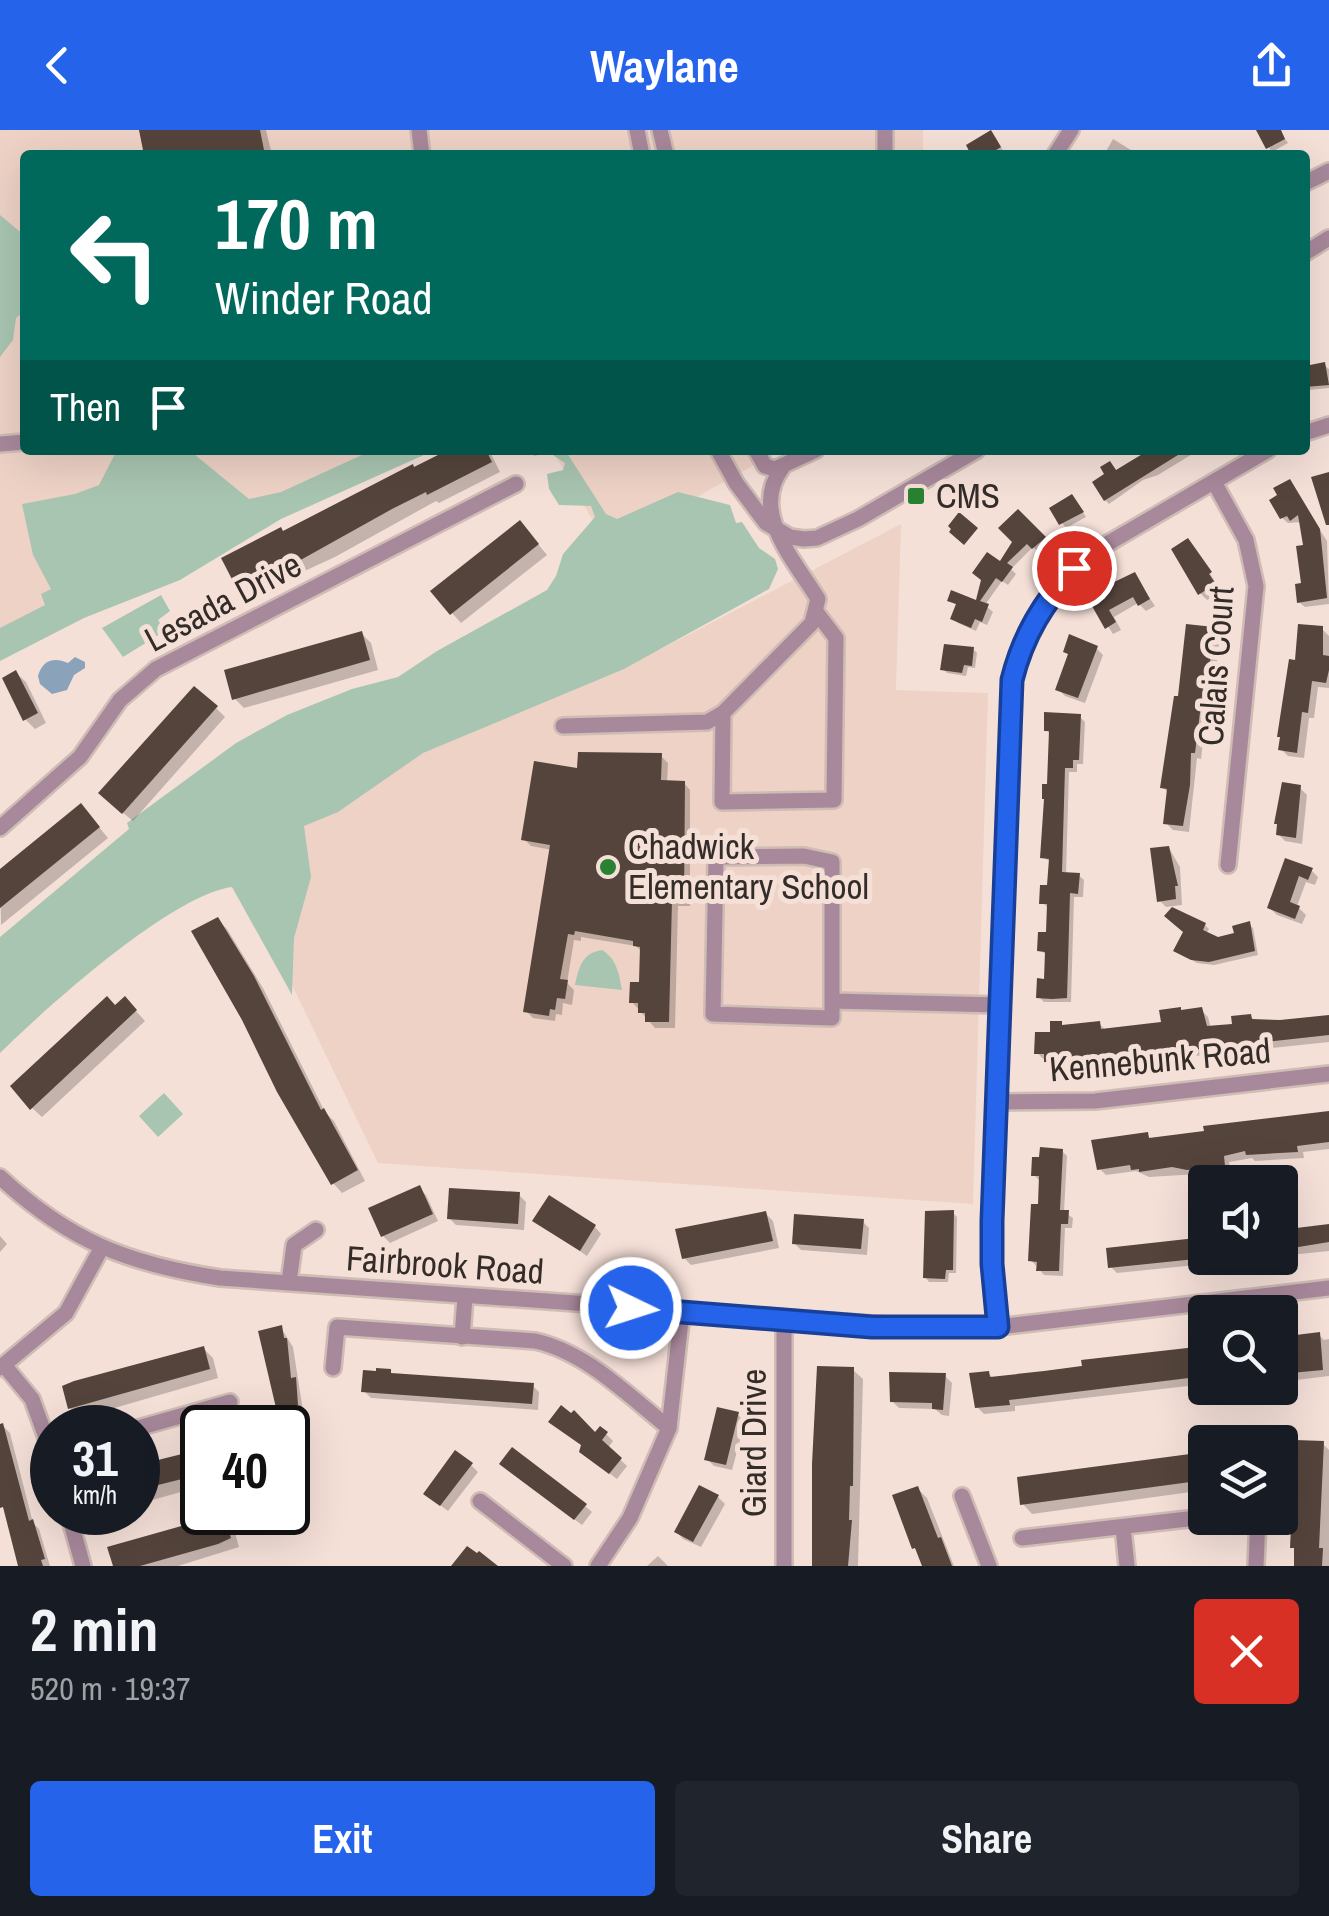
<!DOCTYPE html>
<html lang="en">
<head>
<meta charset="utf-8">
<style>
  :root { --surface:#171b24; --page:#20242c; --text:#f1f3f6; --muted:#9ea1a6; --accent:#2563eb }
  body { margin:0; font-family:"Archivo Narrow",sans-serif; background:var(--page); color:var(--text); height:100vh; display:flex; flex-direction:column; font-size:38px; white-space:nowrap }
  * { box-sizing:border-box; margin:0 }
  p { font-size:32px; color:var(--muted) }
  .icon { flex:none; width:55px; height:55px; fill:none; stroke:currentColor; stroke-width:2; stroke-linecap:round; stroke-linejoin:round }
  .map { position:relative; height:1436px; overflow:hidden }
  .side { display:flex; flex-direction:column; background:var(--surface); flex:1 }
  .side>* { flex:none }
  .banner { position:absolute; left:20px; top:20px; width:1290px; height:305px; border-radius:10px; box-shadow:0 10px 40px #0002; background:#00695c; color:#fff; overflow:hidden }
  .tools { position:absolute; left:1188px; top:1035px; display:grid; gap:20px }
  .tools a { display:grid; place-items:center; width:110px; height:110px; border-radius:10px; background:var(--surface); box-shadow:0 10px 40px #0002; font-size:50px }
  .speed { position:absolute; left:30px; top:1275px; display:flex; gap:20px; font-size:50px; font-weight:700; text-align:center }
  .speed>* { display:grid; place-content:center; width:130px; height:130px; border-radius:50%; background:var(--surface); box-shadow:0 10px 40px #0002; line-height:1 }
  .speed small { font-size:25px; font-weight:400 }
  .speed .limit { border:5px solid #111; border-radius:15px; background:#fff; color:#111 }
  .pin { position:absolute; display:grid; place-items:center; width:85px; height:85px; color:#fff; margin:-42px; border:5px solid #fff; border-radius:50%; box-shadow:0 2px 10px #0007 }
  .me { position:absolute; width:110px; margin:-55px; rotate:94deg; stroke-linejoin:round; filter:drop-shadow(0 0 8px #0008) }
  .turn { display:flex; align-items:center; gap:35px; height:210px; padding:0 30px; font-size:45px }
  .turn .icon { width:130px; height:130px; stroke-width:2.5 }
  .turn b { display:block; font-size:70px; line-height:85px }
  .then { display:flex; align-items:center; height:95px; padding:0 30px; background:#0003; gap:20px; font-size:38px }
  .round { display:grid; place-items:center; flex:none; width:105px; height:105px; border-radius:10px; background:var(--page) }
  .head { display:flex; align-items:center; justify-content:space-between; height:170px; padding:0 30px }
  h1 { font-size:60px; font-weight:800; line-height:75px }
  .primary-button { display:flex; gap:20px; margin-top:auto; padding:20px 30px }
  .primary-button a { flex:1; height:115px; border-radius:10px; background:var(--accent); color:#fff; font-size:40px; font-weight:800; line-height:115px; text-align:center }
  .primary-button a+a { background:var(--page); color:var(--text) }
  header { display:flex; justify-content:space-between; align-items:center; height:130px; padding:0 30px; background:var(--accent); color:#fff; font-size:45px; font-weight:800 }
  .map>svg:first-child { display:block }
</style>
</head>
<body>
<header><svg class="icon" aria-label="back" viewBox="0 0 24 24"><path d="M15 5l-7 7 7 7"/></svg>Waylane<svg class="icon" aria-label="share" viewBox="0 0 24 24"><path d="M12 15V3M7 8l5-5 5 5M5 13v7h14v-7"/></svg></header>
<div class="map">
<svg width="1329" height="1436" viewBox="0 0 1329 1436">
  <rect width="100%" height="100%" fill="#f5e0d8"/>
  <g fill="#eed2c6">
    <path d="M0 0H923V25H25V320H403L0 524Z"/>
    <path d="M552 320H781L618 411 603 408Z"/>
    <path d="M901 394 896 560 988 563 973 1074 378 1033 232 731 447 603 661 519Z"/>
  </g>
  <g fill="#a8c5b1">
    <path d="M0 85 25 106V181L16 188 13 210 0 227Z"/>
    <path d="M117 320H189L249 369 281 362 373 320H435L281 389 180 450 84 488 0 531V498L45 475 41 464 51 459 33 425 22 374 75 364 99 355Z"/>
    <path d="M526 320H565L606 384 617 389 678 362 730 375 736 393 742 392 759 418 775 429 778 439 769 459 624 539 423 623 338 682 304 696 311 747 294 808 292 865 232 757C171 765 46 878 0 923V807L129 699 127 693 236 613 287 585 352 559 398 547 437 521 547 460 556 446 563 424 595 387 591 376 559 375 549 359 547 344 563 340 565 333 547 321 535 326Z"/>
    <path d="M161 465 170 481 158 490 165 501 123 527 102 498Z"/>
    <path d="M602 820C617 829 619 844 622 860L575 855C579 837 582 823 602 820Z"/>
    <path d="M164 963 183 984 158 1007 139 986Z"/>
  </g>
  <path fill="#8ba2bb" d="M75 527 85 532V538L74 545 67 560 52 564 40 554 38 546C42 531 53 526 68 533Z"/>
  <g fill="#0003">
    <path d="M142 0H266L272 25H147Z"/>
    <path d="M1258 0H1279L1288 13 1272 22Z"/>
    <path d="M995 7 1004 22 999 25H974Z"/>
    <path d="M1113 9 1139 25H1104Z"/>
    <path d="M1324 235 1329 239V258L1309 260 1305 257V239Z"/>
    <path d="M452 320H489L500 342 439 373 436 371 335 427 248 467 239 457 225 429Z"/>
    <path d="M1153 320H1199L1158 345 1143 350 1109 374 1105 370Z"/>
    <path d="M1289 352 1327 411 1329 474 1305 477 1299 472 1306 418 1302 392 1288 393 1282 388Z"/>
    <path d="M1076 371 1086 387 1066 398 1052 379Z"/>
    <path d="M1018 382 1049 413 1039 423 1033 417 1011 439 1016 444 1008 455 1002 451 985 475 993 482 987 495 980 492 976 501 958 493 953 488 958 476 950 470 977 474 1015 411Z"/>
    <path d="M529 403 547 425 461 493 452 483Z"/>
    <path d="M1195 418 1221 462 1207 470 1200 463Z"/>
    <path d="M1134 445 1155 476 1146 481 1138 473 1114 487 1121 500 1113 504 1091 470Z"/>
    <path d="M1213 499 1220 506 1214 556 1210 555 1201 629 1197 628 1189 702 1173 700 1166 693 1169 664 1163 657 1180 569Z"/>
    <path d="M1322 499 1329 506V558L1318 557 1314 588H1309L1304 628 1288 626 1281 619 1297 532Z"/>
    <path d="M362 504 371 513 378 540 244 578 234 568Z"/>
    <path d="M1096 518 1103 525 1085 573 1065 566 1058 559Z"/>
    <path d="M973 519 977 523 975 538 968 537 966 546 947 543 943 539Z"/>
    <path d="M16 543 26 552 46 593 35 599 25 589Z"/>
    <path d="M216 578 225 587 133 691 111 673Z"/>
    <path d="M1080 587 1085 592 1083 634H1077V642H1069L1066 744 1078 745 1084 750 1083 767H1074L1071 872H1044L1039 867 1047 851 1048 826 1040 820 1048 805 1049 778 1042 773 1049 758 1051 732 1043 727 1050 657 1051 605 1046 600Z"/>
    <path d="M661 626 668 633 667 653H684L690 660V776H678L675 898H655L632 872 641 855 642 822 636 816 581 807V811L574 810 567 853 574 860 572 875 563 873 562 885 556 884 555 891 533 888 526 881 552 720 531 716 524 709 580 641Z"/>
    <path d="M1300 658 1307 665 1302 714 1285 711 1278 704Z"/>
    <path d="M90 686 108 708 1 795 0 742Z"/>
    <path d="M1169 718 1180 737 1182 775 1166 777 1159 770Z"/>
    <path d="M1287 731 1311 740 1318 747 1315 755 1306 752 1297 776 1306 785 1302 794 1277 785 1270 778Z"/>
    <path d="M218 790 227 799 263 858 325 982 334 991 365 1051 342 1063 333 1053Z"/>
    <path d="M1249 794 1253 798 1258 825 1214 835 1197 833 1176 820 1205 795 1209 799 1206 804 1217 810 1237 805Z"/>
    <path d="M125 869 145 891 42 987 32 978Z"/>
    <path d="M1180 879 1183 882 1201 880 1208 887 1211 898 1235 896 1251 887 1256 892 1329 887V912L1080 938H1053L1037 923 1061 894 1064 897 1099 893 1106 901 1164 894Z"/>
    <path d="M1329 984V1019L1303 1022 1304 1028 1255 1031 1252 1028 1229 1032 1231 1042 1149 1047 1136 1041 1106 1045 1099 1038 1147 1005 1152 1010Z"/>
    <path d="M1062 1021 1067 1026 1064 1082 1073 1088 1072 1098H1065L1063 1146 1044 1145 1031 1130 1040 1077 1039 1050 1034 1045 1042 1030Z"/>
    <path d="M419 1058 426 1065 438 1091 390 1113 383 1106Z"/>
    <path d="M519 1065 526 1072 524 1100 456 1095 449 1088Z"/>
    <path d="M953 1083 957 1087 956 1143H949L948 1152H929L925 1147Z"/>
    <path d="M766 1084 773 1091 779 1118 691 1135 684 1128Z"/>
    <path d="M536 1091 595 1097 601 1104 587 1126Z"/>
    <path d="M862 1091 869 1098 867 1125 801 1120 794 1113Z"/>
    <path d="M1329 1097V1121L1280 1126V1103Z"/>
    <path d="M0 1106 7 1114 0 1122Z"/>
    <path d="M1205 1109V1128H1265L1117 1143 1111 1137Z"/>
    <path d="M281 1198 293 1217 303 1281 285 1284 278 1277Z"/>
    <path d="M1319 1205 1324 1210 1329 1209V1246L1280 1252V1209Z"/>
    <path d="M1205 1218V1254L1015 1276V1281L984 1284 977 1277 988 1243 994 1249Z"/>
    <path d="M204 1219 213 1228 218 1248 80 1288 70 1278Z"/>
    <path d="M853 1240 863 1249 858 1436H814Z"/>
    <path d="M390 1241 394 1246 532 1255 539 1262 538 1280 371 1268 364 1261Z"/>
    <path d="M945 1246 952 1253 949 1286 942 1285 935 1279 899 1278 892 1271Z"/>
    <path d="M738 1285 745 1292 732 1340 714 1336 707 1329Z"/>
    <path d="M3 1296 10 1303 33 1393 39 1399 50 1436H21L8 1382 0 1368V1297Z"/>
    <path d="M606 1304 613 1311 608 1318 627 1336 617 1349 589 1328 583 1316 595 1305Z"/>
    <path d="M1323 1314 1329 1320V1436H1296Z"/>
    <path d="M202 1321V1356L138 1374V1339Z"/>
    <path d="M1205 1325V1360L1032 1384 1023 1374Z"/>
    <path d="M471 1335 478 1342 448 1381 433 1370Z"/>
    <path d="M509 1341 585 1376 592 1382 582 1395Z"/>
    <path d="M918 1359 927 1368 954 1436H922Z"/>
    <path d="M718 1367 725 1374 701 1417 683 1409 677 1402Z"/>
    <path d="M224 1386 233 1396 239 1417 178 1436H115Z"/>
    <path d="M658 1426 668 1436H647Z"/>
  </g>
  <g fill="#54443c">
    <path d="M139 0H260L265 25H144Z"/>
    <path d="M991 0 1001 17 988 25H971L966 15Z"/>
    <path d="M1256 0H1281L1285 9 1266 19Z"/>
    <path d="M1325 232 1329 255 1305 257V236Z"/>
    <path d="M448 320H486L492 332 427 365 426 362 392 379 297 432 295 429 237 459 221 428 281 397 283 401 413 334 414 337Z"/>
    <path d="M1149 320H1186L1104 371 1092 352 1104 344 1100 337 1110 331 1116 340Z"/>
    <path d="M1329 342V395H1326L1311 347Z"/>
    <path d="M1290 349 1320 399 1327 468 1297 473 1295 454 1301 453 1296 416 1303 415 1298 385 1290 391 1287 386 1280 389 1269 370 1277 365 1273 358Z"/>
    <path d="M1072 364 1084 382 1059 395 1049 378Z"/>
    <path d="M1018 379 1046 407 1032 419 1027 414 1007 433 1013 437 1002 452 996 448 980 471 989 474 982 492 975 489 971 498 950 489 956 474 947 471 951 460 976 470 981 450 972 443 987 422 1000 431 1012 412 998 398Z"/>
    <path d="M959 382 978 398 964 415 949 402 951 399 948 396Z"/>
    <path d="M520 390 539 414 450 485 430 461Z"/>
    <path d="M1188 408 1212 442 1209 444 1216 454 1198 465 1171 419Z"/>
    <path d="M1135 442 1150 469 1138 476 1133 467 1109 480 1116 492 1105 499 1088 469 1110 454Z"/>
    <path d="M1186 494 1214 497 1208 550H1204L1195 623H1191L1190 655 1183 696 1163 694 1167 659 1160 658 1174 566H1178Z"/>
    <path d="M1298 494 1323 496V525L1329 526V540L1326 553 1312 551 1308 583 1302 582 1297 623 1278 620 1280 607H1277L1289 529 1295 530Z"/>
    <path d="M362 501 370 530 232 570 224 540Z"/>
    <path d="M1069 504 1098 516 1078 568 1055 560 1068 524 1063 522Z"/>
    <path d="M944 514 974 517 972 536 964 535 962 543 940 540Z"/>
    <path d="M16 540 38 583 23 591 2 548Z"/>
    <path d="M194 556 218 576 122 684 98 663Z"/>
    <path d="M1044 582 1081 584 1079 630H1073V638H1065L1062 742 1080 743 1078 764 1070 763 1067 868 1052 869 1036 868 1037 848 1044 849 1045 822 1037 821 1038 802H1046L1047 774H1039L1040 755H1047L1049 729 1040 728 1044 669H1042V654H1047L1049 601H1044Z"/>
    <path d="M578 622 662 623 661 650 685 651 684 770H672L669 892H645V883H638V873H629L630 852H639L640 817 633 816V811L575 801 574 805 568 804 560 849 568 850 565 869 557 868 555 880 550 879 549 886 523 882 550 715 521 710 534 631 577 638Z"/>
    <path d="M1282 652 1301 655 1296 708 1276 705 1277 694H1274Z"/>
    <path d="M81 673 100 697 0 778V739Z"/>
    <path d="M1169 716 1178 756H1175L1176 769 1157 772 1150 718Z"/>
    <path d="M1285 728 1313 738 1308 750 1299 746 1290 772 1300 776 1295 789 1267 778Z"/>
    <path d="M1172 777 1206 793 1203 800 1218 807 1234 803 1232 796 1250 791 1255 821 1209 832 1191 830 1173 821 1183 802 1164 786Z"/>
    <path d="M218 787 254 846 321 980 324 978 358 1040 331 1055 277 962 242 890 191 801Z"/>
    <path d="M107 866 115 875 125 866 137 880 30 980 10 956Z"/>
    <path d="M1181 877V880L1202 877 1207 896 1232 894 1231 886 1251 884 1252 889 1280 890 1329 885V905L1072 933 1044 932V924H1034L1035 902H1050V891H1062V895L1100 891 1101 899 1161 892 1159 880Z"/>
    <path d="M1329 981V1012L1297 1016 1298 1022 1246 1025 1245 1021 1224 1026 1225 1036 1187 1040 1172 1037 1139 1042V1039L1131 1040 1130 1035 1097 1040 1091 1010 1148 1002 1149 1008 1204 1001 1203 996Z"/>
    <path d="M1040 1017 1063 1019 1060 1080H1069L1068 1094H1061L1059 1141H1036L1037 1132 1028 1131 1031 1074H1038L1039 1046H1031L1032 1027H1039Z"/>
    <path d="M420 1055 433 1084 381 1107 368 1078Z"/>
    <path d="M449 1058 520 1062 518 1094 447 1089Z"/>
    <path d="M549 1065 596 1095 580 1121 532 1091Z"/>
    <path d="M954 1080 953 1140H946L945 1149 923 1148 925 1081Z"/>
    <path d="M766 1081 773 1111 682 1129 675 1099Z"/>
    <path d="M794 1084 864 1089 861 1119 792 1114Z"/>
    <path d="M1329 1094V1112L1280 1120V1100Z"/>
    <path d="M1205 1107V1128L1108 1138 1106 1118Z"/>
    <path d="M282 1195 284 1208H287L291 1248 296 1247 298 1275 276 1278 258 1201Z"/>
    <path d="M1320 1202 1323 1240 1280 1244V1207Z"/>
    <path d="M204 1216 210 1239 68 1279 62 1256 74 1251Z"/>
    <path d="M1205 1216V1246L1009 1270 1010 1275 975 1278 969 1243 989 1241 990 1247 1044 1241 1082 1236 1081 1230Z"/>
    <path d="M817 1236 854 1237 853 1356H850L849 1390H852L848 1436H812V1334Z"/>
    <path d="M376 1238 391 1239V1243L534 1253 532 1274 361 1262 363 1240 376 1241Z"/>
    <path d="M889 1242 946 1243 943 1280 932 1279V1273L890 1272Z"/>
    <path d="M561 1275 571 1283 574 1280 595 1302 600 1296 608 1302 602 1310 622 1328 609 1344 579 1322 581 1315 548 1292Z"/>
    <path d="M717 1277 739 1282 726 1335 704 1330Z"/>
    <path d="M3 1293 29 1391 33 1389 45 1429 41 1430 43 1436H18L3 1377 0 1378V1294Z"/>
    <path d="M1295 1310 1324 1311 1319 1418H1323L1322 1436H1294V1418H1290Z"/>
    <path d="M512 1317 587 1374 574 1390 499 1334Z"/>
    <path d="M202 1319V1344L138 1360V1335Z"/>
    <path d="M455 1320 473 1333 440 1376 423 1364Z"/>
    <path d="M1205 1322V1350L1020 1375 1017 1347Z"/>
    <path d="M699 1355 719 1365 693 1412 674 1402Z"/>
    <path d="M918 1356 938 1408 941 1407 952 1436H922L915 1418 912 1419 892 1365Z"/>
    <path d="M224 1384 231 1408 218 1414 140 1436H113L107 1417Z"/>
    <path d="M467 1416 477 1423 479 1421 498 1436H451Z"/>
  </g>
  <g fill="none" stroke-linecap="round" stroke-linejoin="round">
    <defs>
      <g id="minor">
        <path d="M419 0 422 25"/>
        <path d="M637 0 642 25"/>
        <path d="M660 0 666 25"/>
        <path d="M885 0V25"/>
        <path d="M1055 25 1071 0"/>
        <path d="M1305 53 1329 41"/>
        <path d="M1305 123 1329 108"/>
        <path d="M1305 303 1329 295"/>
        <path d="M0 314 25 312"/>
        <path d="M718 320 736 353 766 393 790 407 804 409 817 408 858 389 977 320"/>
        <path d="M756 320 765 336 775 339 816 320"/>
        <path d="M1214 352 1246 410 1256 456 1228 735"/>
        <path d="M723 583 722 672 834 670 836 508 817 483"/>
        <path d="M563 596 707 592 723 583 812 493 818 469C795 431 749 382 782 338"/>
        <path d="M0 698 80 627 120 570 156 539 516 354"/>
        <path d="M832 871V888L713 884 716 727 804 726 832 732V871L1000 875"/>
        <path d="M997 972 1095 971 1329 944"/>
        <path d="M0 1047C69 1111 128 1134 220 1148L943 1199 998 1197 1329 1158"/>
        <path d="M289 1152 294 1115 316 1100"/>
        <path d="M631 1179 634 1144"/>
        <path d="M784 1190V1436"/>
        <path d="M998 1197 992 1134V1091L1010 578C1016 510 1045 459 1100 418L1268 320"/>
        <path d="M462 1207 465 1167"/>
        <path d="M4 1235 32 1269 52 1324"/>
        <path d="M0 1238 66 1183 101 1119"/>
        <path d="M333 1238 337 1197 535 1211C586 1222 629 1266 669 1298"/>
        <path d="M138 1298 230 1272"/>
        <path d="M962 1366 989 1436"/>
        <path d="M480 1371 564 1436"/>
        <path d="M68 1382 83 1436"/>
        <path d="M1123 1397 1127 1436"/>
        <path d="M1022 1408 1205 1387"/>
        <path d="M598 1436 630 1388 669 1298 682 1182"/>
        <path d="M1256 1436 1258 1388"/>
      </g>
    </defs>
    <use href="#minor" stroke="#cebcb5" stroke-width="20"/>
    <use href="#minor" stroke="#a8889b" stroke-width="15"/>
  </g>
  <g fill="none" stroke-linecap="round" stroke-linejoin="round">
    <defs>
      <path id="route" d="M631 1178 872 1197H998L992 1134V1091L1012 550C1023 505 1044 472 1074 438"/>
    </defs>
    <use href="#route" stroke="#184099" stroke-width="25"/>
    <use href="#route" stroke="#2563eb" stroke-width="18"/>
  </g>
  <g fill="#298231" stroke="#f5e0d8" stroke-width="4">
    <rect x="906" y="356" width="20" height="20" rx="5"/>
    <circle cx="608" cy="737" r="10"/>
  </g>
  <g text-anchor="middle" stroke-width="10" stroke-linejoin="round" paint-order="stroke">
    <g font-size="35" fill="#332c29" stroke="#f5e0d8" text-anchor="start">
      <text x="936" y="378">CMS</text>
      <text x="628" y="729">Chadwick<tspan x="628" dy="40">Elementary School</tspan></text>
    </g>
    <g font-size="35" fill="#332c29" stroke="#f5e0d8">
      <text transform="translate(223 472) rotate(-28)" y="12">Lesada Drive</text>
      <text transform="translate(1216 536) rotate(-86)" y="12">Calais Court</text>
      <text transform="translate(1160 930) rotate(-5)" y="12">Kennebunk Road</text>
      <text transform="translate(445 1135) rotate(4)" y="12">Fairbrook Road</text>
      <text transform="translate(754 1313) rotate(-90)" y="12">Giard Drive</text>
    </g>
  </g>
</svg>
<div class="tools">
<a><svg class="icon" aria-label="sound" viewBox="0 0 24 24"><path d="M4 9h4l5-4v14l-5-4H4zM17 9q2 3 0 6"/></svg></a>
<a><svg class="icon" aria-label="search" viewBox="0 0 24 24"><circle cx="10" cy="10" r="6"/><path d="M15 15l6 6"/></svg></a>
<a><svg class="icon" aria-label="layers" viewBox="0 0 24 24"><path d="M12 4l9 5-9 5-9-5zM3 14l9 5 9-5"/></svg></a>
</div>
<div class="speed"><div>31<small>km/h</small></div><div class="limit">40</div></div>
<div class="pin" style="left:1074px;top:438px;background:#d93025"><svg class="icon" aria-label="arrive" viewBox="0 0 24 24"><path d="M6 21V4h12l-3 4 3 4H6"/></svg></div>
<svg class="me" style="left:631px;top:1178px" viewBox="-20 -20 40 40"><circle r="17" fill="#2563eb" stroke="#fff" stroke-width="3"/><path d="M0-11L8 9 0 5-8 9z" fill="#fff"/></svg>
<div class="banner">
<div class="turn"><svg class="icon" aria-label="left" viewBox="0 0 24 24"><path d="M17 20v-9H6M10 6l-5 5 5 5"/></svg><div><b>170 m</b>Winder Road</div></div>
<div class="then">Then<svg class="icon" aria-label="arrive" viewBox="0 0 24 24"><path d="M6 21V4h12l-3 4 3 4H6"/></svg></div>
</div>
</div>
<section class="side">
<div class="head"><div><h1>2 min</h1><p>520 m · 19:37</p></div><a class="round" style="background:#d93025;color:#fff"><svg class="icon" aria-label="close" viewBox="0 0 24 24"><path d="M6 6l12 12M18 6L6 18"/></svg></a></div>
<div class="primary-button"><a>Exit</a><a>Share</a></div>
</section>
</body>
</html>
